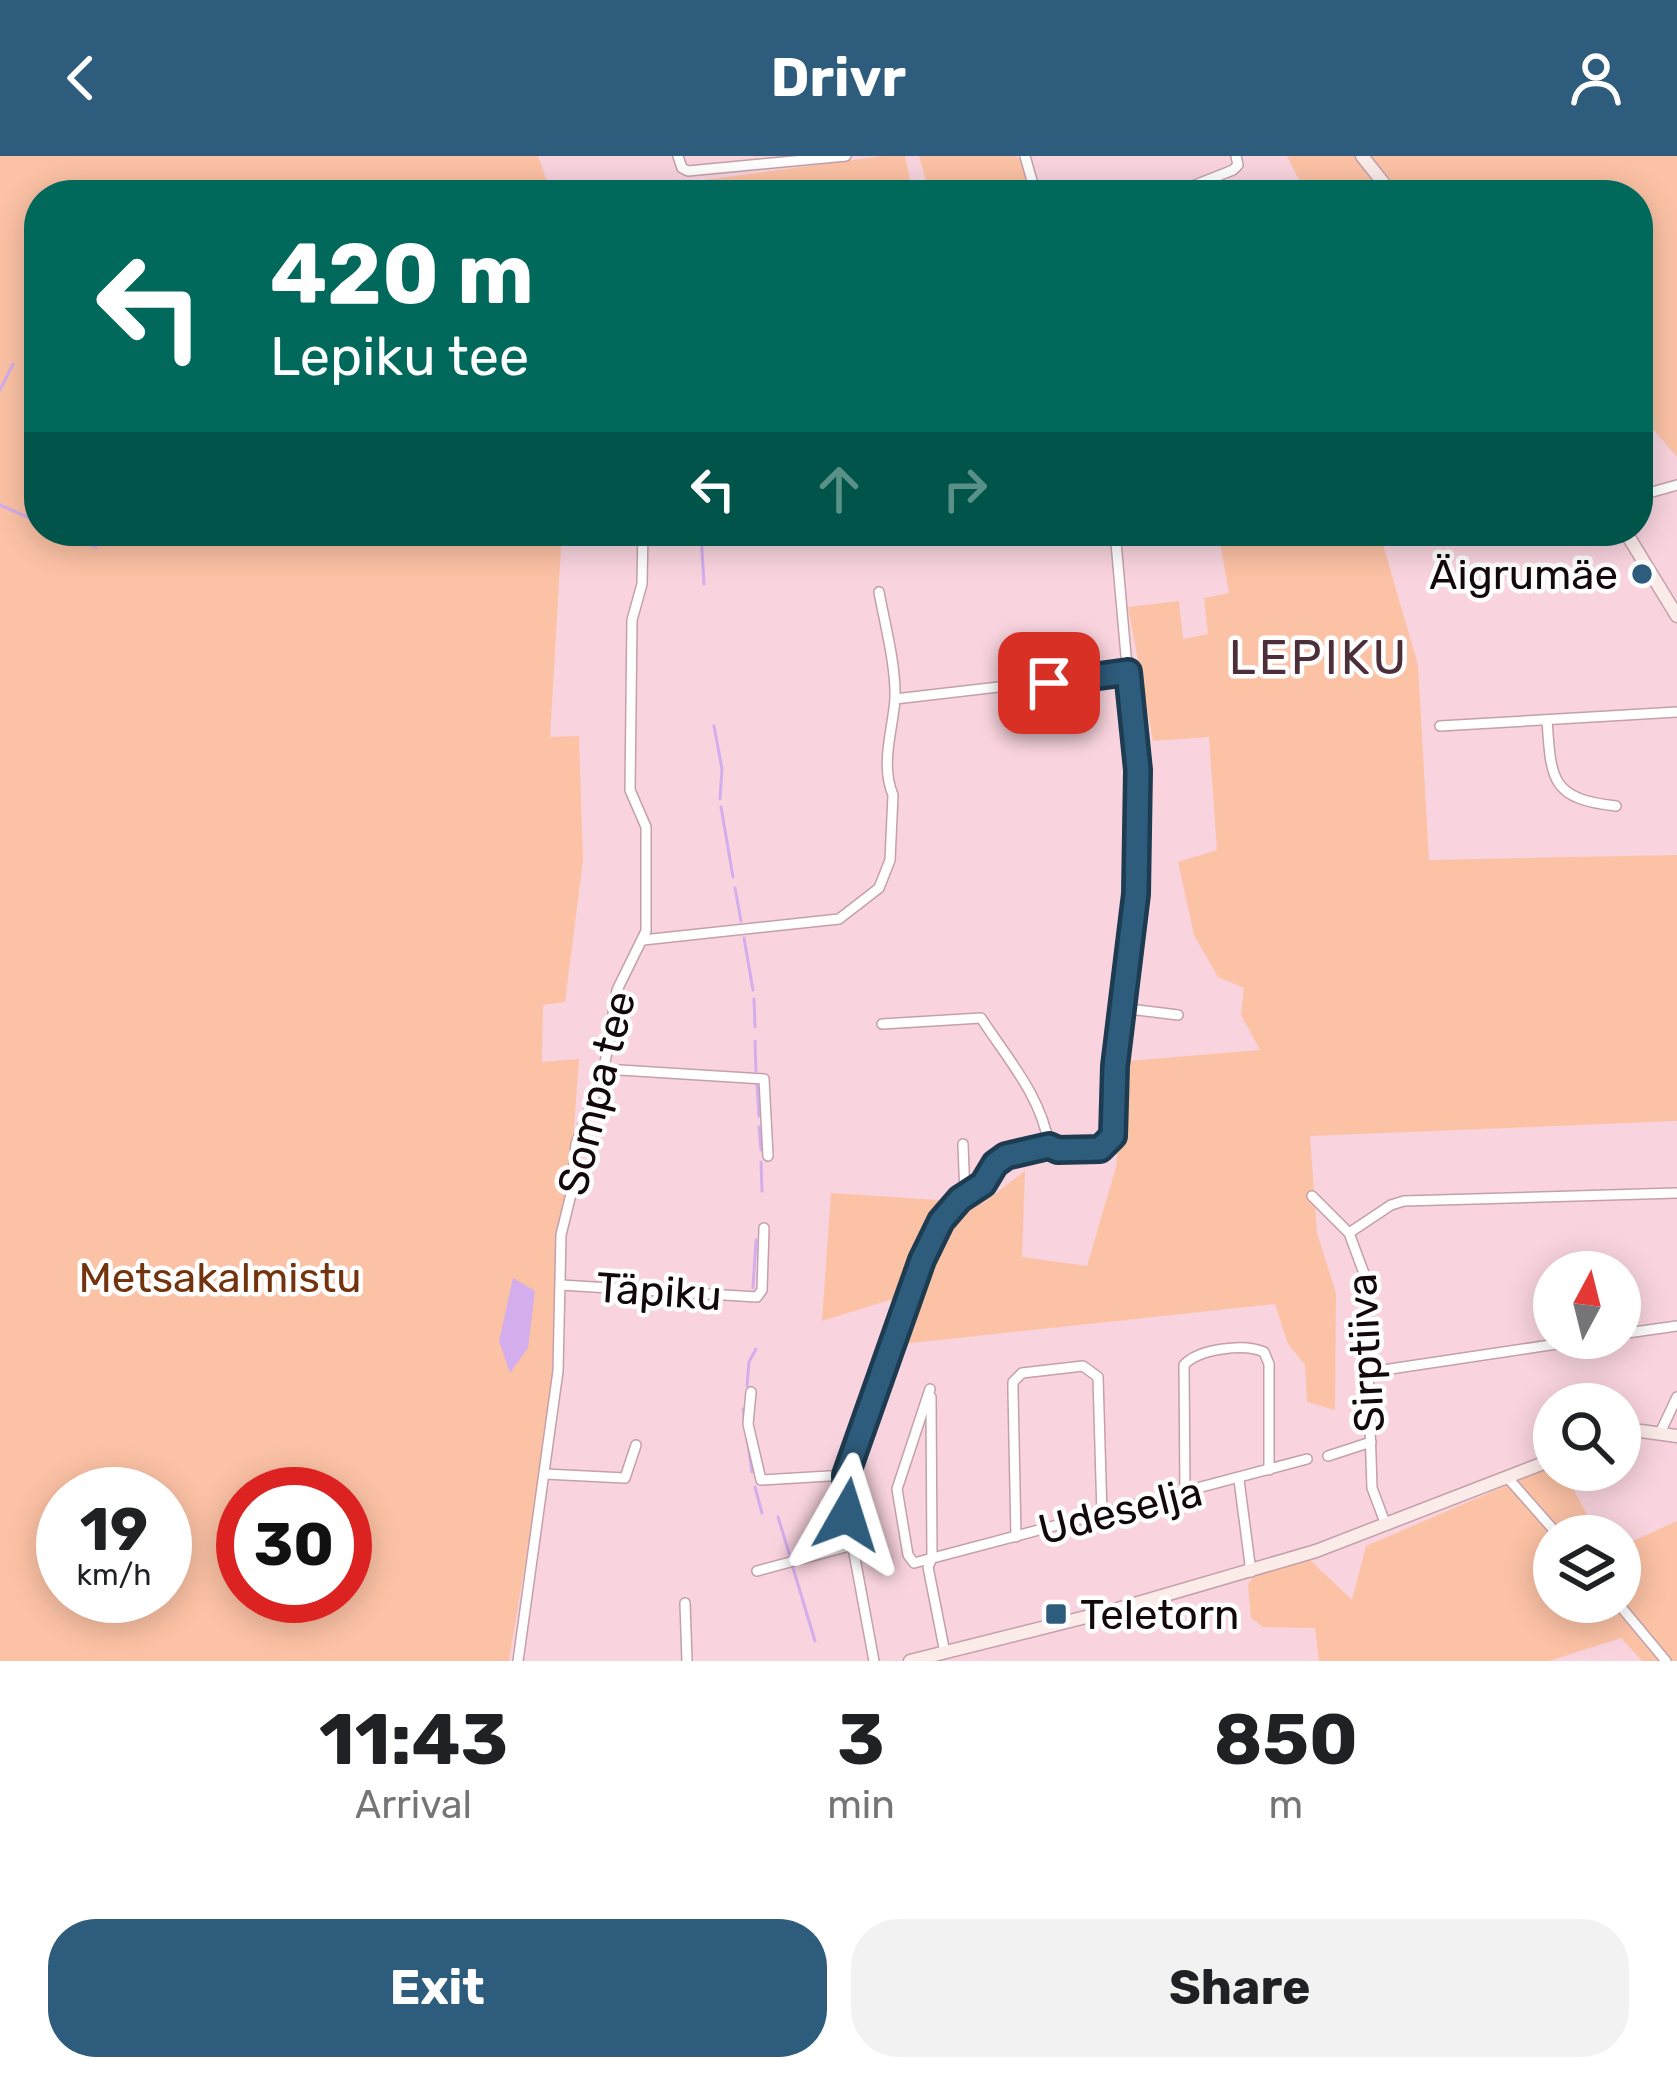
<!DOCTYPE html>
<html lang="en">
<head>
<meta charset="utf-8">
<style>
  :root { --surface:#fff; --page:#f2f2f2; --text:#202124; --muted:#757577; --accent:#2e5c7c }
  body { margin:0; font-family:Rubik,sans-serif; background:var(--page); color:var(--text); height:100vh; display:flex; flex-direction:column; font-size:45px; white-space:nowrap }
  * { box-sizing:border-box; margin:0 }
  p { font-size:39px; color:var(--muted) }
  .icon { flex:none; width:66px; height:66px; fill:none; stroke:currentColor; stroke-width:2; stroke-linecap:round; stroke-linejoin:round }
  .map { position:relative; height:1505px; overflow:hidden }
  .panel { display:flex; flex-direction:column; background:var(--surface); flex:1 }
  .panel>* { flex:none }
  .banner { position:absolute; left:24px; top:24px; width:1629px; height:366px; border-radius:48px; box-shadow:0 6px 30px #0003; background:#00695c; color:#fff; overflow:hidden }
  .needle { width:78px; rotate:7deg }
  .fabs { position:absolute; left:1533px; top:1095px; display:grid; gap:24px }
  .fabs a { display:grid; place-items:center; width:108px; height:108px; border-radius:50%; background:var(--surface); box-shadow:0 6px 30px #0003; font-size:60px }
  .speed { position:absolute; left:36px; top:1311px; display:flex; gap:24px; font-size:60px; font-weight:700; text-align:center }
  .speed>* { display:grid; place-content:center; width:156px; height:156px; border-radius:50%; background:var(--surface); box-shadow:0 6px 30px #0003; line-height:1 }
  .speed small { font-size:30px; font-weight:400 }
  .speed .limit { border:18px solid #d22; background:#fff; color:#111 }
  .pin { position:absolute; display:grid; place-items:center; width:102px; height:102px; color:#fff; margin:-51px; border-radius:24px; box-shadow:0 6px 18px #0006 }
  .me { position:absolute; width:132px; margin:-66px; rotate:6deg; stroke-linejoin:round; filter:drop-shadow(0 0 9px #0008) }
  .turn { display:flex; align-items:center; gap:42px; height:252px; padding:0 48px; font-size:54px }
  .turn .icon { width:156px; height:156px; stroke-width:2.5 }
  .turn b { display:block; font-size:84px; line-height:102px }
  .lanes { display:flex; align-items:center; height:114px; padding:0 48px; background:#0003; justify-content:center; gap:60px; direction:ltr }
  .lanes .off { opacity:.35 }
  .eta { display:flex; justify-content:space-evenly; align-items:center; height:204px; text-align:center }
  .eta b { font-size:72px; font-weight:700; line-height:84px }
  .cta { display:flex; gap:24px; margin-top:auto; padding:24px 48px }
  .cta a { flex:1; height:138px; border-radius:48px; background:var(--accent); color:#fff; font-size:48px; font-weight:700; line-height:138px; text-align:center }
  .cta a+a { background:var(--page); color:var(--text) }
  header { display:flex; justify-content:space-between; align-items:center; height:156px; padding:0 48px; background:var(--accent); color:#fff; font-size:54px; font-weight:700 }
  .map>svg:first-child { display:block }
</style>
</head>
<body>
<header><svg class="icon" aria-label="back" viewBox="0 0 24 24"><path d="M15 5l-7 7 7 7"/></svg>Drivr<svg class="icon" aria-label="person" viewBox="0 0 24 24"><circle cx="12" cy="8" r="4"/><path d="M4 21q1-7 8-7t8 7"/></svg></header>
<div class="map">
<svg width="1677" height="1505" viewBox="0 0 1677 1505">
  <rect width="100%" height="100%" fill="#f9d4de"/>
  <g fill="#fcc2a5" fill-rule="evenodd">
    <path d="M0 0H538L552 39H39V375H562L550 581 579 580 583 704 565 846 543 849 542 906 579 903 570 1028 556 1075 555 1193 550 1258 509 1505H0ZM63 1338H165V1440H63ZM243 1338H345V1440H243Z"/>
    <path d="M883 0H905L913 39H701L697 25Z"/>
    <path d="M919 0H1016L1021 4 1030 39H930Z"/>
    <path d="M1287 0H1677V301L1653 273 1638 272V39H1307Z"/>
    <path d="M1218 375H1379L1418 509 1429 704 1677 699V965L1310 980 1317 1077 1336 1137 1335 1254 1307 1246 1305 1209 1288 1188 1275 1148 901 1188 920 1144 896 1142 822 1165 831 1037 983 1047 1025 1015 1022 1101 1087 1110 1116 1011 1127 905 1260 894 1241 859 1244 832 1218 821 1194 779 1178 706 1217 694 1209 581 1153 585 1128 451 1179 445 1183 483 1208 478 1204 442 1229 437Z"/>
    <path d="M1554 1309V1314H1619L1571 1329 1599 1380H1554V1446H1620V1391L1677 1365V1505H1642L1621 1482 1549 1505H1319L1315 1472 1263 1471 1251 1462 1248 1428 1254 1420 1310 1404 1352 1444 1366 1390Z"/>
  </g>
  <path fill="#d4adec" d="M513 1122 535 1135 528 1192 510 1217 499 1185Z"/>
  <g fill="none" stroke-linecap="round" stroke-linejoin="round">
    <g stroke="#d4adec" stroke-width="3">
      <path d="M674 39 677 25"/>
      <path d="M0 234 13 208"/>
      <path d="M0 349 39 366"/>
      <path d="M59 375 96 391"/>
      <path d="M701 378 704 428"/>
      <path d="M714 570 722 613 720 643"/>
      <path d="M721 651 733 721"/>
      <path d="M735 732 741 765"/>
      <path d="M744 782 753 834"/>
      <path d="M754 843 755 871"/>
      <path d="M755 885 756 915"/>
      <path d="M757 927 759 960"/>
      <path d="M759 971 761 994"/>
      <path d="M761 1006 762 1035"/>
      <path d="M753 1132 756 1084"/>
      <path d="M747 1230 749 1206 756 1193"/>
      <path d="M743 1253 752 1316"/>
      <path d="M755 1331 762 1357"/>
      <path d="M778 1361 790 1400"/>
      <path d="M793 1412 815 1485"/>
    </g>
    <defs>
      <g id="street">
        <path d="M678 0 682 12 688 15 846 0"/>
        <path d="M1025 0 1036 39"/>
        <path d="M1191 39V32L1195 29 1233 14 1238 9 1236 0"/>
        <path d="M1638 340 1677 329"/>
        <path d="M643 381 688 375"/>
        <path d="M895 543 1128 516"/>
        <path d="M1547 564C1551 624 1551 643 1616 650"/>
        <path d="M1440 570 1677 556"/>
        <path d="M643 784 839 763 879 732 890 704 893 639C880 608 893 573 895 543 896 509 885 469 879 436"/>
        <path d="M1121 852 1178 859"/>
        <path d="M882 868 981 862C1007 902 1042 941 1049 990"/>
        <path d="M604 913 764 923 768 1000"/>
        <path d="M963 988 965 1040"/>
        <path d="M1312 1040 1349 1077 1365 1120 1372 1332 1386 1369"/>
        <path d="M1349 1077 1391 1049 1404 1045 1677 1037"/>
        <path d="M561 1129 757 1141 762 1134 764 1072"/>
        <path d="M1620 1178 1677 1170"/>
        <path d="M1370 1216 1597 1182"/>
        <path d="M930 1233 897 1333 908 1399 914 1407 1307 1303"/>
        <path d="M751 1236 748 1268 761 1324 846 1319"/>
        <path d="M931 1241 932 1402 928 1411 945 1497"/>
        <path d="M1660 1277 1677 1241"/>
        <path d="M1328 1300 1371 1286"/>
        <path d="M545 1318 625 1322 636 1289"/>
        <path d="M1507 1321 1559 1380"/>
        <path d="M1239 1324 1251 1416"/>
        <path d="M1185 1337 1184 1209C1198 1193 1244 1187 1264 1196L1269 1208V1314"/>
        <path d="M1016 1381 1013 1235V1226L1022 1217 1083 1210 1098 1221 1102 1359"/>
        <path d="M757 1415 853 1389"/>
        <path d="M1617 1446 1666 1505"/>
        <path d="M685 1447 687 1505"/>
        <path d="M518 1505 558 1215 561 1079 571 1038 576 988 604 913 617 834 646 775V671L630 634 632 464 642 428 643 375"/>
        <path d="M874 1505 847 1359 846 1319 922 1104 941 1065 1007 1000 1049 990 1058 994 1100 993 1113 980 1115 910 1136 738 1138 636 1115 375"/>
      </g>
      <g id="secondary">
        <path d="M1362 0 1393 39"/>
        <path d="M1625 375 1677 460"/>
        <path d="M1620 1279 1641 1275 1677 1280"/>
        <path d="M910 1505 1114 1454 1316 1395 1554 1303"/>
      </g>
    </defs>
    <use href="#street" stroke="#c4a0aa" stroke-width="12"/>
    <use href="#secondary" stroke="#c4a0aa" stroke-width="15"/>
    <use href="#street" stroke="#fff" stroke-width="9"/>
    <use href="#secondary" stroke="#fbebe9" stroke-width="12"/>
  </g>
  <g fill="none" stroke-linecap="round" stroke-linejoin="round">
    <defs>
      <path id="route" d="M847 1359 846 1319 922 1104 941 1065 960 1043 983 1028 995 1008 1006 1000 1049 990 1058 994 1100 993 1113 980 1115 910 1136 738 1138 614 1128 516 1049 527"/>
    </defs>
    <use href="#route" stroke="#1e3c51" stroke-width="30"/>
    <use href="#route" stroke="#2e5c7c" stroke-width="21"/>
  </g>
  <g fill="#2e5c7c" stroke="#fff" stroke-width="4.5">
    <circle cx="1642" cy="418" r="12"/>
    <rect x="1044" y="1446" width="24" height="24" rx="6"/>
  </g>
  <g text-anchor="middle" stroke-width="9" stroke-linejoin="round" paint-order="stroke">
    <g font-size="42" fill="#13080b" stroke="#fff" text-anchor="end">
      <text x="1618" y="433">Äigrumäe</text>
      <text x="1080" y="1473" text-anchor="start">Teletorn</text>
    </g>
    <g font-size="42" fill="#13080b" stroke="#fff">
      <text transform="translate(596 937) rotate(-76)" y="15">Sompa tee</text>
      <text transform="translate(659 1135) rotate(4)" y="15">Täpiku</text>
      <text transform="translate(1365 1197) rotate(-93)" y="15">Sirptiiva</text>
      <text transform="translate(1120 1354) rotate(-14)" y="15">Udeselja</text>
    </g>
    <g font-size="42" fill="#72330d" stroke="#fff">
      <text x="220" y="1136">Metsakalmistu</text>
    </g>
    <g font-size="48" letter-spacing="3" fill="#4c2f38" stroke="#fff">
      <text x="1319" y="518">LEPIKU</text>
    </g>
  </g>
</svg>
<div class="fabs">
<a><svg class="needle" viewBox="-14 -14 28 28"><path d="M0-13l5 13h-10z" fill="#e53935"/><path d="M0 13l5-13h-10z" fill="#757577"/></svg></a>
<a><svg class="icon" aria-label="search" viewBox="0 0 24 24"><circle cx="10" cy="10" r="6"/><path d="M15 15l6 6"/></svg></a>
<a><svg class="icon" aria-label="layers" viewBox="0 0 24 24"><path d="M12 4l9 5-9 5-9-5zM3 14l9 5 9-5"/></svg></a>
</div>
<div class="speed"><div>19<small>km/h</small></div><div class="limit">30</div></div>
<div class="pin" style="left:1049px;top:527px;background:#d93025"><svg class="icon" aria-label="arrive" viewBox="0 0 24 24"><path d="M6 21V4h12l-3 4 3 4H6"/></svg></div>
<svg class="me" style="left:847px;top:1359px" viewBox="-20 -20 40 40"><path d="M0-17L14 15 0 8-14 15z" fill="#2e5c7c" stroke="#fff" stroke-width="4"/></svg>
<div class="banner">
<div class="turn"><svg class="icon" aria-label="left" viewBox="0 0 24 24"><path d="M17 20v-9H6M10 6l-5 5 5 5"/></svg><div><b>420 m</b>Lepiku tee</div></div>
<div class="lanes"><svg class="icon" aria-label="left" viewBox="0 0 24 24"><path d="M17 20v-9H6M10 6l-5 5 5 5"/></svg><svg class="icon off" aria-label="ahead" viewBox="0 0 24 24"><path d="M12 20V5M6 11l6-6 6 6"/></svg><svg class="icon off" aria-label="right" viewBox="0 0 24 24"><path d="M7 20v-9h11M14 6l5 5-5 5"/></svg></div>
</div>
</div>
<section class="panel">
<div class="eta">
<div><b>11:43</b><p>Arrival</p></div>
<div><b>3</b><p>min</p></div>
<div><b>850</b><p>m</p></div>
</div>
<div class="cta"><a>Exit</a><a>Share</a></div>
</section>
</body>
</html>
